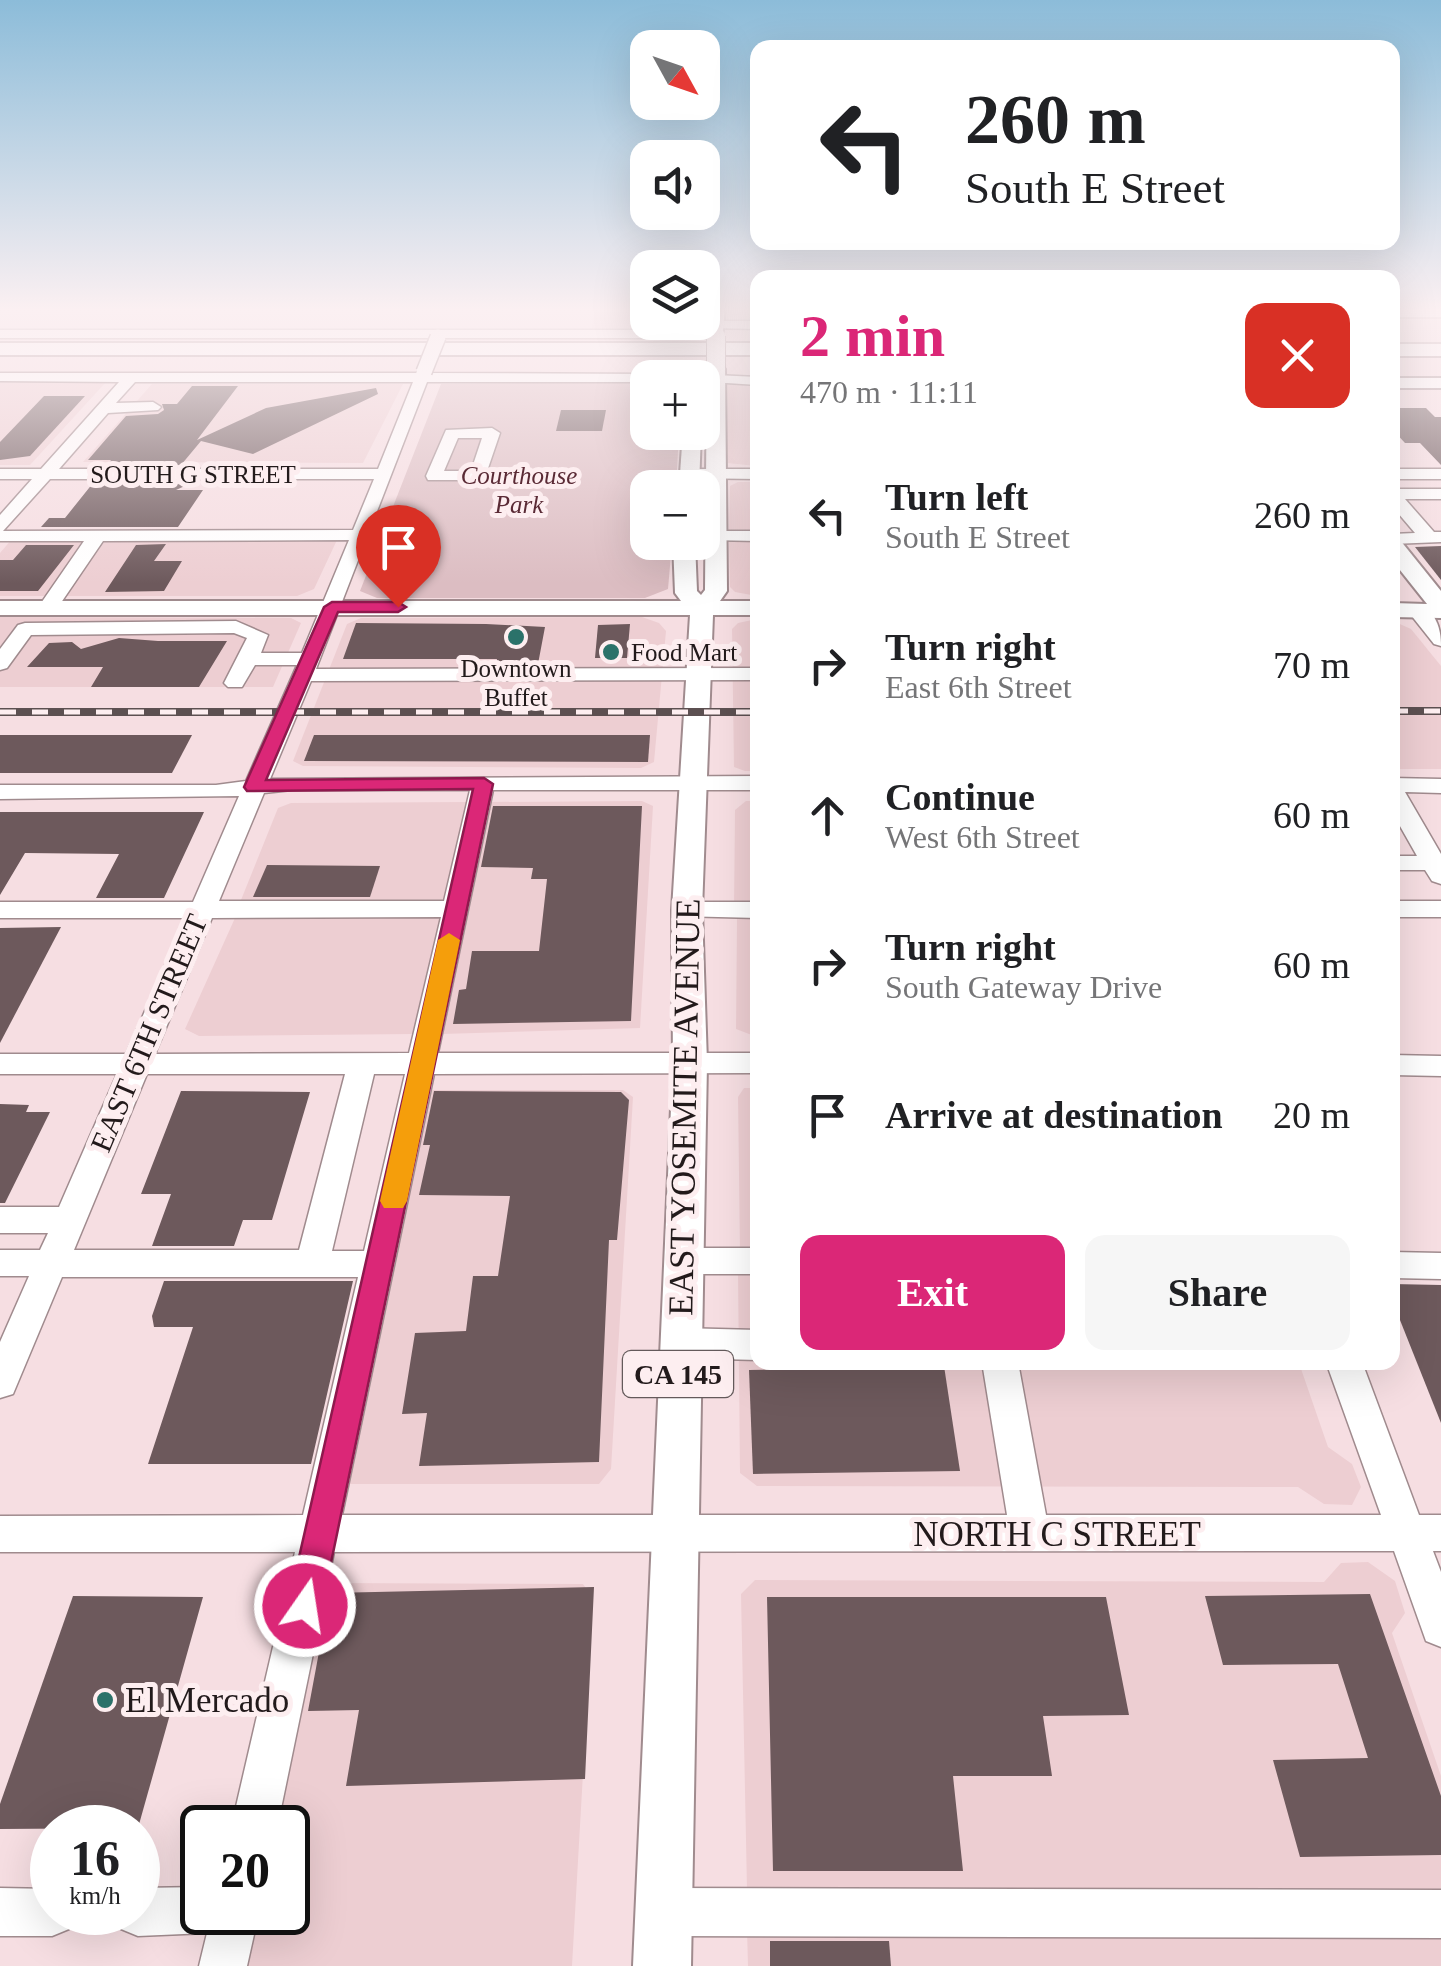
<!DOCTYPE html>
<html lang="en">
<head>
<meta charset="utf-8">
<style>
  :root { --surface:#fff; --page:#f6f6f6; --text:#202124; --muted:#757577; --accent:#db2777 }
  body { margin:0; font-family:Georgia,serif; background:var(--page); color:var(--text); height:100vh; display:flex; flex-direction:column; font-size:38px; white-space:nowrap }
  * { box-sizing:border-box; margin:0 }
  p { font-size:32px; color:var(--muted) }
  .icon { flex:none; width:55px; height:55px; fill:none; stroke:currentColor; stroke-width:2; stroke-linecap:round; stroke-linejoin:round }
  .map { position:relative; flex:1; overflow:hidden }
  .details { position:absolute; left:750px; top:270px; width:650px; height:1100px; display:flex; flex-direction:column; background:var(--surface); border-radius:20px; box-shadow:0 10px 40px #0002 }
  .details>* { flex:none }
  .hud { position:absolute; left:750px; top:40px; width:650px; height:210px; border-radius:20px; box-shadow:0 10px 40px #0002; background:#fff; color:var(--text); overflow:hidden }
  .needle { width:65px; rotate:130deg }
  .tools { position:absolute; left:630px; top:30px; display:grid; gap:20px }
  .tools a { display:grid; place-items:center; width:90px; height:90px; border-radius:20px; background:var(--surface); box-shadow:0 10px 40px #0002; font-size:50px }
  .speed { position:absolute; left:30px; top:1805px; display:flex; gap:20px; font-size:50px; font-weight:700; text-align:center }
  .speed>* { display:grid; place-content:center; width:130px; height:130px; border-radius:50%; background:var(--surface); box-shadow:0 10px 40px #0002; line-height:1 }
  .speed small { font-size:25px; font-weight:400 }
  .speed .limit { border:5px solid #111; border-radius:15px; background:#fff; color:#111 }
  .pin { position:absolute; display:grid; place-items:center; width:85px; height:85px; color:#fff; margin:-102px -42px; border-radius:50% 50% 50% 0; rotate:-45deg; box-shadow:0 0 10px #0007 }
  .pin .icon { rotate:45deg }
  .me { position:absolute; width:110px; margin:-55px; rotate:13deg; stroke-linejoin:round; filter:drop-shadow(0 0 8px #0008) }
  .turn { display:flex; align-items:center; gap:35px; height:210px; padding:0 50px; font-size:45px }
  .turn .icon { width:130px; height:130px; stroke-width:2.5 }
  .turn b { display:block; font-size:70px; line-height:85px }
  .round { display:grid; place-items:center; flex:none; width:105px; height:105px; border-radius:20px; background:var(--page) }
  .summary { display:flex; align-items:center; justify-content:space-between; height:170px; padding:0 50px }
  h1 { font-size:60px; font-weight:600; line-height:75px; color:var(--accent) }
  .cta { display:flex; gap:20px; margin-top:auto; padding:20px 50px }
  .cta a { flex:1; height:115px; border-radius:20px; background:var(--accent); color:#fff; font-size:40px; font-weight:600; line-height:115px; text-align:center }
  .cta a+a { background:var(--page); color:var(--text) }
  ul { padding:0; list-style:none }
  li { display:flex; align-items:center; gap:30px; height:150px; padding:0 50px }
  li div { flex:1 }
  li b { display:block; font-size:38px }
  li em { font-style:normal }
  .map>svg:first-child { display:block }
</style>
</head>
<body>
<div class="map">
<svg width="1441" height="1966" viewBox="0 0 1441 1966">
  <rect width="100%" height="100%" fill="#f6dee2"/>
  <g fill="#edced2">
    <path d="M595 309H647L648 322 681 323V333H591Z"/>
    <path d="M727 377 757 378V466L727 463Z"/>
    <path d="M0 382H106L30 465H0Z"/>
    <path d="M152 384H403L363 463 83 462Z"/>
    <path d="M738 482H757V532H729L730 486Z"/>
    <path d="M12 539 337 540 314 589 297 596H0V553Z"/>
    <path d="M757 539V596L735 592 730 587 729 540Z"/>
    <path d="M0 617 291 618 301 623 273 687H0Z"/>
    <path d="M642 617 659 623 666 631 654 762 641 768 303 766 293 761 347 624 361 618Z"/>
    <path d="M757 619V771H745L734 767 732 629 738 623Z"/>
    <path d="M1393 621 1411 629 1441 666V769H1393Z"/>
    <path d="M642 801 653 806 640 1028 441 1034 489 802Z"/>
    <path d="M746 801H757V903H734L735 810Z"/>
    <path d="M468 802 446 900H241L278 808 291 803Z"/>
    <path d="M737 915H757V1037L736 1029Z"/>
    <path d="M235 918H441L413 1034 199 1036 185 1029Z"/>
    <path d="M744 1088H757V1250H740L738 1097Z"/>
    <path d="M428 1090H623L633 1097 611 1469 599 1484H349Z"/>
    <path d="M738 1275H757L758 1362 1299 1363 1328 1447 1352 1464 1361 1487 1352 1505 1324 1504 1298 1487 757 1486 740 1473Z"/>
    <path d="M1368 1562 1395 1581 1405 1613 1392 1633 1441 1776V1890L747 1889 741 1594 755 1580 1324 1582 1341 1563Z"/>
    <path d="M323 1583 583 1584 593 1598 572 1966H242L253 1913 288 1912V1828L271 1827Z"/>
    <path d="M747 1929 1441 1933V1966H748Z"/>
  </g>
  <path fill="#dcbdc2" d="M647 382 648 432 679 433 676 487 648 488V542L672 543 668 589 645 598H377L360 591 441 384Z"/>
  <g fill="#6d595c">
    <path d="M192 386H238L197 440 266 408 376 388 378 394 253 454 201 441 181 465H107L111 460H88L126 416 158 414 164 410 162 404H177Z"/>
    <path d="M44 396H85L30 456 0 460V442Z"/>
    <path d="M1392 408H1426L1435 417H1441V465L1420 443H1405L1392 429Z"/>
    <path d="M561 410H606L602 431H556Z"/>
    <path d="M93 483H166L187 485 176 490H203L178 527H41L49 518H65Z"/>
    <path d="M166 544 154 561H182L164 591 105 592 136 545Z"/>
    <path d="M26 545H74L38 591H0V560H13Z"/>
    <path d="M1441 546V580L1415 547Z"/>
    <path d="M356 623 486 624 545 627 538 664H496L497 659H343Z"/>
    <path d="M630 624 627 658H595L598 625Z"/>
    <path d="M119 638 158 641H227L199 687H91L103 667H27L49 643 72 642 81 649Z"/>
    <path d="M0 735H192L172 773H0Z"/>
    <path d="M314 735H650L648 762 304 761Z"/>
    <path d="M493 806H642L631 1021 453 1024 459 990 466 989 472 951H539L547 879H531L533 868 481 867Z"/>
    <path d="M0 812H204L164 898H96L119 854 25 853 0 895Z"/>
    <path d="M267 865 380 866 370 897H253Z"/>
    <path d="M61 927 0 1043V928Z"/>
    <path d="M181 1091 310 1092 272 1220H243L234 1246H152L171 1194H141Z"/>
    <path d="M434 1091 621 1092 629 1100 617 1240H609L599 1462 419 1466 427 1413 402 1414 415 1333 466 1331 473 1276H498L510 1196 419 1195 430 1145H423Z"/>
    <path d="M0 1104 29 1105 26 1112H50L5 1203H0Z"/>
    <path d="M164 1281H353L311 1464H148L193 1327H154L152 1316Z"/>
    <path d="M1392 1284 1441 1285V1423L1392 1300Z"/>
    <path d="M944 1366 960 1471 753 1474 749 1370Z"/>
    <path d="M594 1587 585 1779 346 1786 359 1710 308 1711 330 1593Z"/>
    <path d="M1370 1594 1441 1796V1855L1300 1857 1273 1760 1368 1758 1338 1664 1223 1665 1205 1596Z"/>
    <path d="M73 1596 203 1597 138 1828 0 1829V1804Z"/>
    <path d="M767 1597H1106L1129 1715 1043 1716 1052 1776H953L963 1871H773Z"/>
    <path d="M770 1941H889L891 1966H770Z"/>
  </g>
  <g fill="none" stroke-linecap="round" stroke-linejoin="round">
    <defs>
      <g id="minor">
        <path d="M716 321H758V329L711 328V322Z"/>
        <path d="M0 330H695L702 334 695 338H0Z"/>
        <path d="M424 368 431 373 648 374 655 378H648V382H427L316 669 758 668V680L311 681 270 779 758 776V790H493L438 1053H758V1073L434 1074 342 1515H1007L982 1362H1018L1046 1515H1381L1326 1362H1362L1419 1515H1441V1551H1433L1441 1572V1647L1426 1641 1394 1551 334 1552 277 1828H231L295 1552H0V1516L303 1515 358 1277H62L13 1394 0 1398V1342L29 1276H0V1250H40L48 1233H0V1207H59L117 1074H0V1054H126L186 918H0V902H193L239 796 0 799V785H216L246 781 297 665H255L242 687H228L224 683 247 638 234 633 31 635 7 668 0 670V649L18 625 25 623 236 621 268 635 261 653H302L349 540 103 541 54 613H40L37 609 84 541H0V515L32 479H0V469H41L119 382 0 381V373H416ZM135 382H413L378 469H59L108 413 158 410 161 407 153 402 116 403ZM50 479H374L353 530 3 531ZM292 790H470L444 901H219L264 793ZM441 917 409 1053 155 1054 212 918ZM147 1074H345L299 1250H74ZM374 1074H405L364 1251H332Z"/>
        <path d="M715 375 758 377V385L710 382V376Z"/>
        <path d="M492 428 500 433 484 480H428L426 476 446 430ZM458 438H482L471 471H444Z"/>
        <path d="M690 469H758V479L684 478 682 474Z"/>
        <rect x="1392" y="469" width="49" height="10"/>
        <path d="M1392 489H1441V499H1405L1434 532H1441V542L1392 544V534L1415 533 1392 506Z"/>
        <path d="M715 531H758V541L709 540V532Z"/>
        <path d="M1417 604C1436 610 1441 629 1441 646L1434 644 1407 610Z"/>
        <path d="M1392 778 1441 779V793L1405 792 1441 854V884L1432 881 1425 870H1392V856H1417L1392 812Z"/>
        <rect x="1392" y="901" width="49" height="16"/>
        <path d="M687 902H758V918L678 916 674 910 678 904Z"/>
        <path d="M1392 1055 1441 1056V1076L1392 1075Z"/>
        <path d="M682 1248H758V1274H682L670 1270 665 1261 670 1252Z"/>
        <path d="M1392 1252 1441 1253V1279L1392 1278Z"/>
        <path d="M679 1328 758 1330V1360L679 1358 667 1353 661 1343 667 1333Z"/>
        <path d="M202 1887V1912H259L247 1966H199L207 1933 138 1936 121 1929 115 1912H138V1888Z"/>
        <path d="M0 1888 52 1889V1912H75L69 1929 52 1936H0Z"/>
        <path d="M664 1888 1441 1890V1938L664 1936 647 1929 640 1912 647 1895Z"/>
      </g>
      <g id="major">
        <path d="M709 309H725L722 339 708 336Z"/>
        <rect x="1392" y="309" width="49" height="8"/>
        <path d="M716 364 725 369 727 591 720 601H758V615H713L702 910 707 1063 691 1966H633L673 1063 672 910 690 615H0V601H681L675 593 673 542H695L697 591 701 595 705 590 707 369Z"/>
        <rect x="1392" y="378" width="49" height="10"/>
        <path d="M683 432H701L699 488H679Z"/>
        <path d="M1392 539 1400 540 1441 591V618L1392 617V603L1427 604 1392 560Z"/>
      </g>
      <g id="highway">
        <rect x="0" y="343" width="758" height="12"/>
        <rect x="1392" y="344" width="49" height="12"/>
      </g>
    </defs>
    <use href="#minor" stroke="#a08b8e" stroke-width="3"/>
    <use href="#major" stroke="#a08b8e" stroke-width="4"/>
    <use href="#highway" stroke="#a08b8e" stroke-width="4"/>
    <use href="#minor" fill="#fff" fill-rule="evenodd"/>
    <use href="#major" fill="#fff" fill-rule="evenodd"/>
    <use href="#highway" fill="#fff" fill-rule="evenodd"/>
    <defs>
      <g id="rail">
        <path d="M1392 711H1441"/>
        <path d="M0 712H758"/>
      </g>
    </defs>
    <use href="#rail" stroke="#5c5051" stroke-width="8"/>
    <use href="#rail" stroke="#fdeef0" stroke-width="5" stroke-dasharray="16" stroke-linecap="butt"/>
    <defs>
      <path id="minor-bridge" d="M424 372 438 337"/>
      <path id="major-bridge" d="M716 336V369"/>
    </defs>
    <use href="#minor-bridge" stroke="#a08b8e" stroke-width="18" stroke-linecap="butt"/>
    <use href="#major-bridge" stroke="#a08b8e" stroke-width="20" stroke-linecap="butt"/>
    <use href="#minor-bridge" stroke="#fff" stroke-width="15"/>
    <use href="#major-bridge" stroke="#fff" stroke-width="18"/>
  </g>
  <linearGradient id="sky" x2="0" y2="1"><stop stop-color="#8cbcd9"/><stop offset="0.53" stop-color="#fbf0f2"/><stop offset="1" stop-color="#fbf0f2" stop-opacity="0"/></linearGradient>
  <rect width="1441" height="584" fill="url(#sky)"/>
  <path fill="#db2777" stroke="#8e194d" stroke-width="2.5" d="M332 602H398L406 607 398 612H338L266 780 484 778 493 784 322 1606 317 1618 305 1623 293 1618 288 1606 473 789 247 791 244 787 324 607Z"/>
  <path fill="#f59e0b" d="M449 933 460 940 407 1201 403 1208H384L380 1201 438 940Z"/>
  <g fill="#2b726a" stroke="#fdeef0" stroke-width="4">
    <circle cx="516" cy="637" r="10"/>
    <circle cx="611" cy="652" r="10"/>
    <circle cx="105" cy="1700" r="10"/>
  </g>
  <g text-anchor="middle" stroke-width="10" stroke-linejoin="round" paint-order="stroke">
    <g font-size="25" fill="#221a1b" stroke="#fdeef0">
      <text x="193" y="483">SOUTH G STREET</text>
    </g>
    <g font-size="25" font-style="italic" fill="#5a2a35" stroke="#fdeef0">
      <text x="519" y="484">Courthouse<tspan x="519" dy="29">Park</tspan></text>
    </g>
    <g font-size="25" fill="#221a1b" stroke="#fdeef0" text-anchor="start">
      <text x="631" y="661">Food Mart</text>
      <text x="516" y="677" text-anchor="middle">Downtown<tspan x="516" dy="29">Buffet</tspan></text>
    </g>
    <rect fill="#fdeef0" stroke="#645a5b" stroke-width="2.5" x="623" y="1351" width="110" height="46" rx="8"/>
    <g font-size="28" font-weight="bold" fill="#221a1b">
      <text x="678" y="1384">CA 145</text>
    </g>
    <g font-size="30" fill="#221a1b" stroke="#fdeef0">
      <text transform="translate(149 1033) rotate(-67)" y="10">EAST 6TH STREET</text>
    </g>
    <g font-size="35" fill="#221a1b" stroke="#fdeef0">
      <text transform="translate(684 1107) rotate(-89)" y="12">EAST YOSEMITE AVENUE</text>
      <text x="1057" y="1546">NORTH C STREET</text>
    </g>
    <g font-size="35" fill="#221a1b" stroke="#fdeef0" text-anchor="start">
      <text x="125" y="1712">El Mercado</text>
    </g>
  </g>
</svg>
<div class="tools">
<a><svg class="needle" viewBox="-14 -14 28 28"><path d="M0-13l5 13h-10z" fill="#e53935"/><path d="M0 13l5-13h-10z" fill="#757577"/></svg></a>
<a><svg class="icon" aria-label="sound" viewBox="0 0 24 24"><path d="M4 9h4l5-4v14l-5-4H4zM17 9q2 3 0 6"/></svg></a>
<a><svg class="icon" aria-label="layers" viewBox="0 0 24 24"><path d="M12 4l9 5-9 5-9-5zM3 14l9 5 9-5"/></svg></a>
<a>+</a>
<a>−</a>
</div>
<div class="speed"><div>16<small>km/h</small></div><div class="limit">20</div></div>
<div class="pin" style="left:398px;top:607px;background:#d93025"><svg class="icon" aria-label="arrive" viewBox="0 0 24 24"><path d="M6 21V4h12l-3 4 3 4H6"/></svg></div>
<svg class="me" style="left:305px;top:1606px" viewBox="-20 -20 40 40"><circle r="17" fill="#db2777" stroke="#fff" stroke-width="3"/><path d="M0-11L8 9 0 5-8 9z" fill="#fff"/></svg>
<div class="hud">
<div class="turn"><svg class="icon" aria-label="left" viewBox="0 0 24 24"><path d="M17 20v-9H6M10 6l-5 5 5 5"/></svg><div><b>260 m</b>South E Street</div></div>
</div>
<section class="details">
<div class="summary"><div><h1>2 min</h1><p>470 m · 11:11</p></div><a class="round" style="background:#d93025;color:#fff"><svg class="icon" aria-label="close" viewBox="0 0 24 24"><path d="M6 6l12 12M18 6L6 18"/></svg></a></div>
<ul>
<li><svg class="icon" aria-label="left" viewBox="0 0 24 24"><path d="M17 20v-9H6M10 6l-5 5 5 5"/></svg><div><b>Turn left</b><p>South E Street</p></div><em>260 m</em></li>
<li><svg class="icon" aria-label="right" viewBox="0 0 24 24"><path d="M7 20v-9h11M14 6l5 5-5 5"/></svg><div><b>Turn right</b><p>East 6th Street</p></div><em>70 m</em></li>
<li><svg class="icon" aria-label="ahead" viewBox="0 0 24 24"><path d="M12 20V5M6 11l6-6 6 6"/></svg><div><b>Continue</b><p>West 6th Street</p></div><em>60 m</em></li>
<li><svg class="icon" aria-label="right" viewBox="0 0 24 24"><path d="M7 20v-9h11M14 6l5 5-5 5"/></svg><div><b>Turn right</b><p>South Gateway Drive</p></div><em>60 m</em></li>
<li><svg class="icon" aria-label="arrive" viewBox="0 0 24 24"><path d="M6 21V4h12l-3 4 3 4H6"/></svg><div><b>Arrive at destination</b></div><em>20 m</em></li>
</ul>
<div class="cta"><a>Exit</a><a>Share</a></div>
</section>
</div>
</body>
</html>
